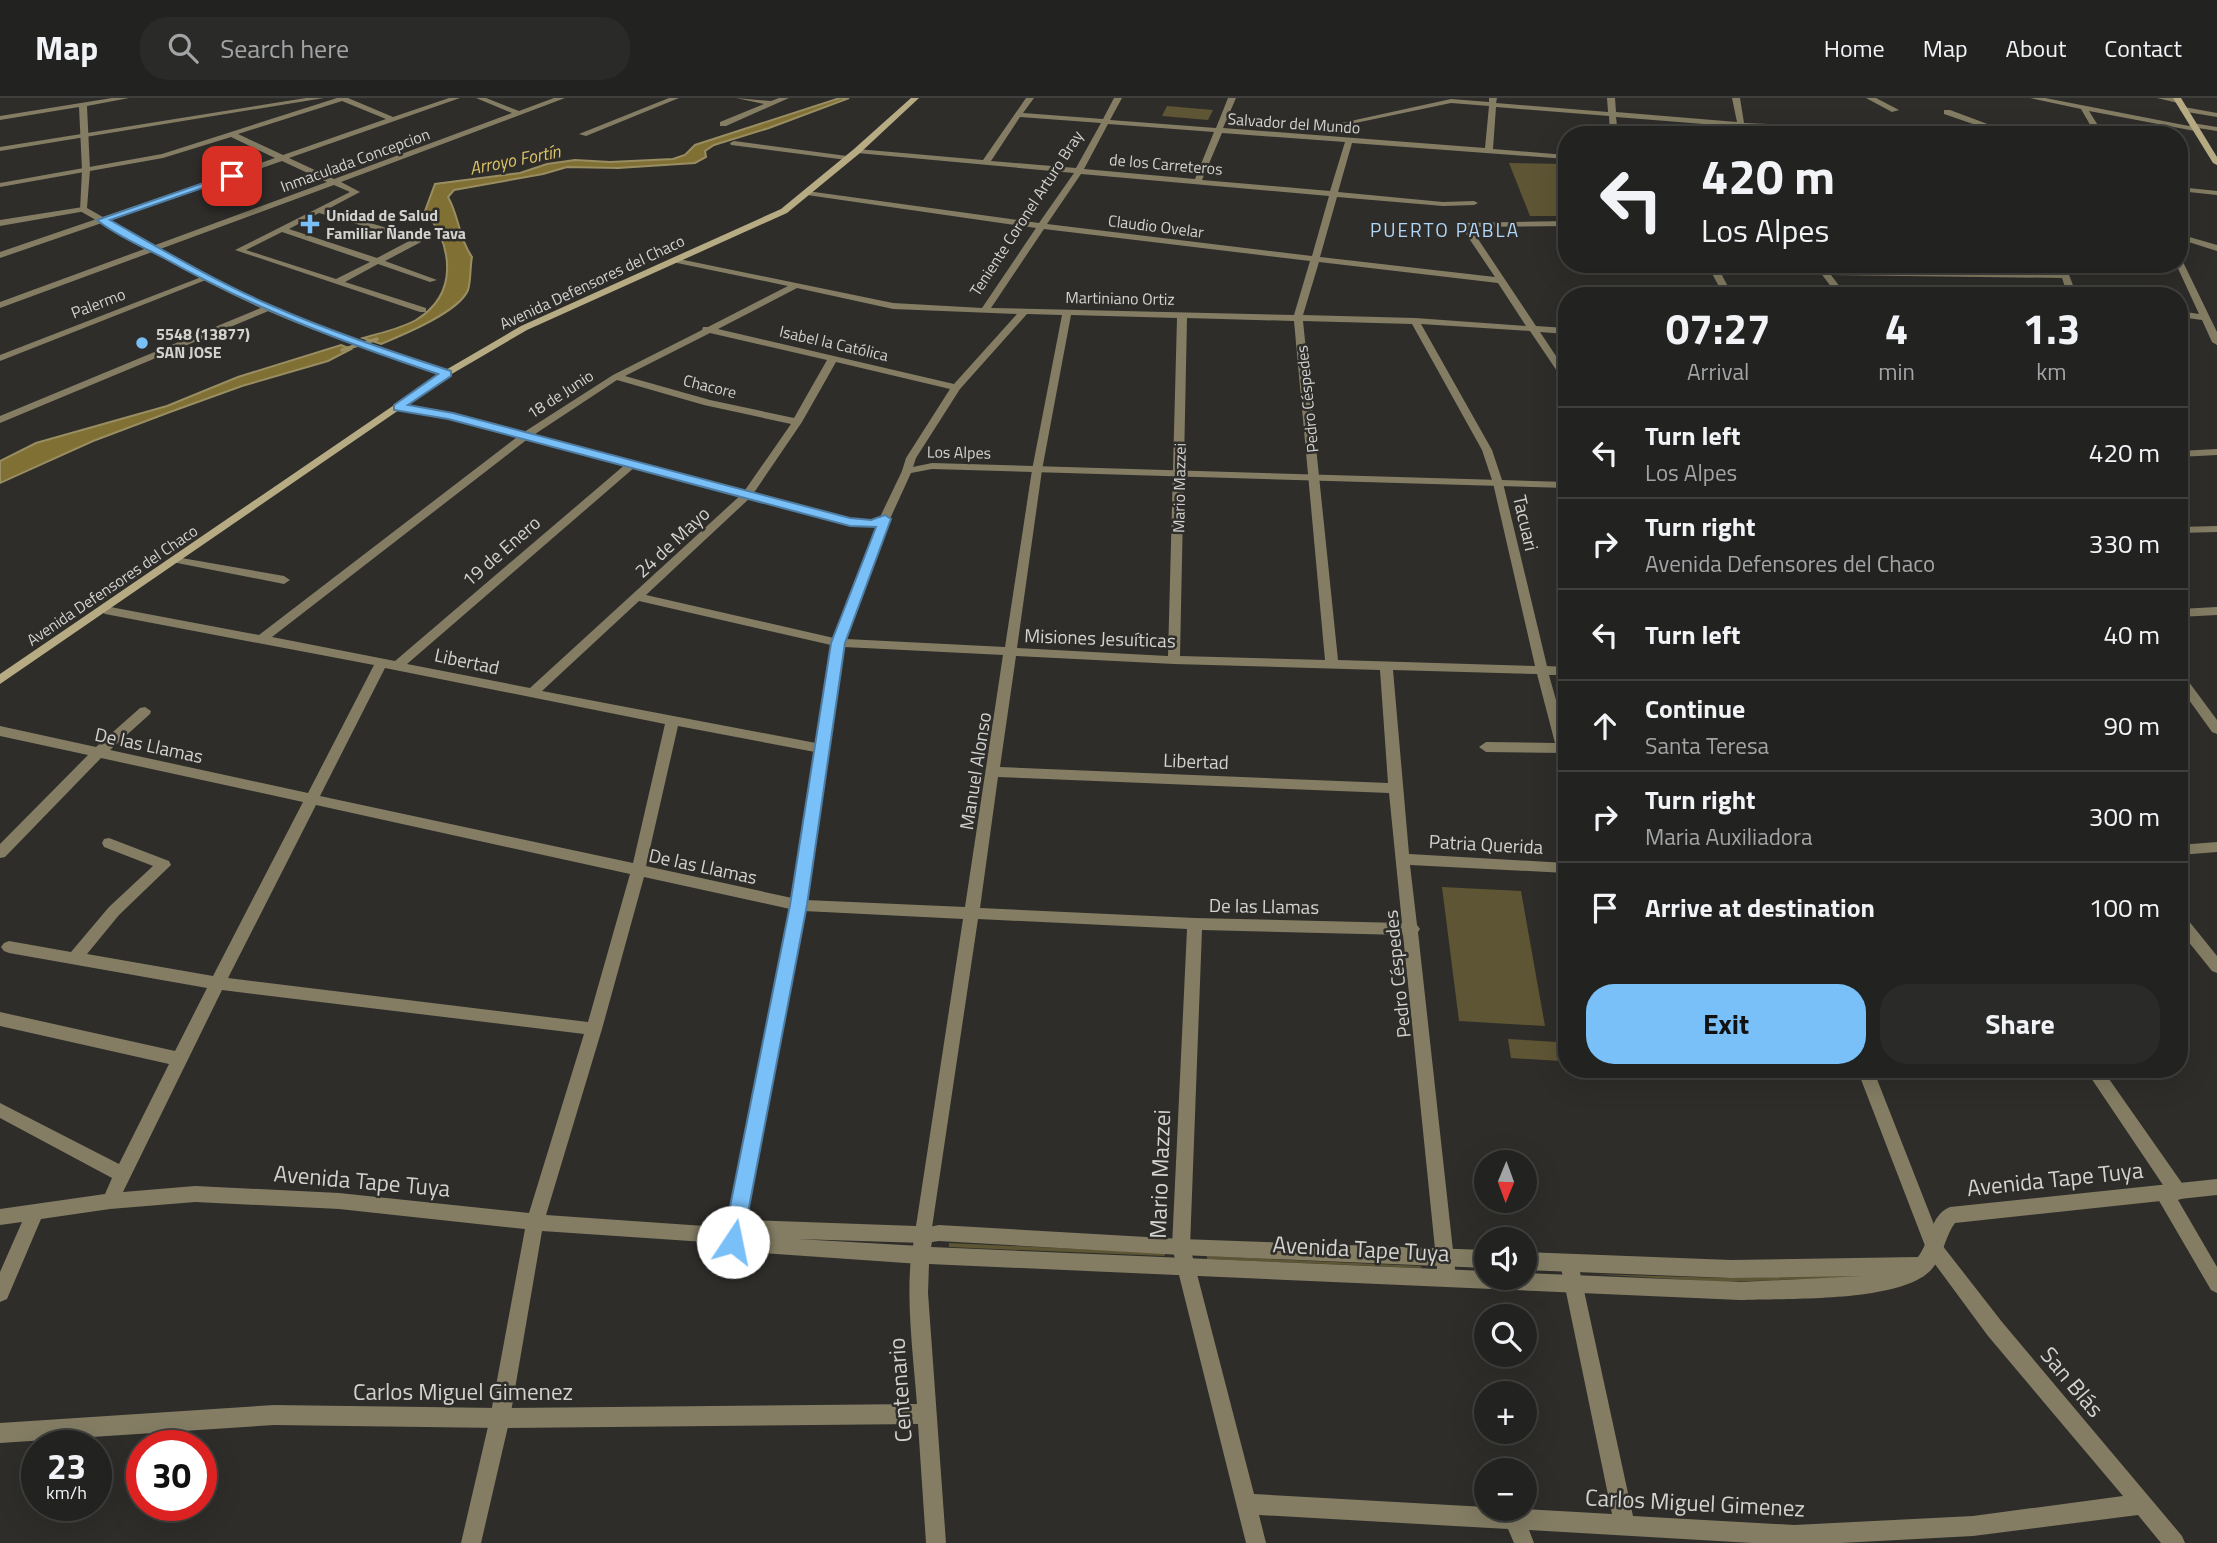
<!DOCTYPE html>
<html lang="en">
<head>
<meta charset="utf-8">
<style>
  :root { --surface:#222220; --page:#2a2a29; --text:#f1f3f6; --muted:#a2a4a5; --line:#3f3f3e; --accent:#79bff8 }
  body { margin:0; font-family:"Titillium Web",sans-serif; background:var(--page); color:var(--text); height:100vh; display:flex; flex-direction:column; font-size:26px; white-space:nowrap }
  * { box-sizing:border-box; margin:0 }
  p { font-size:23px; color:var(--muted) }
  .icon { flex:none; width:38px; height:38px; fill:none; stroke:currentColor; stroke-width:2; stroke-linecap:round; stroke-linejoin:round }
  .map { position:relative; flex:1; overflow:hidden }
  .sheet { position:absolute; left:1558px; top:189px; width:630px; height:791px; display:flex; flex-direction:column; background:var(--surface); border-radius:28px; box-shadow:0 7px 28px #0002,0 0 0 2px var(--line) }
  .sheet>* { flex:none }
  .hud { position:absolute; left:1558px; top:28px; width:630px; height:147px; border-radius:28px; box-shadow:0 7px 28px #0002,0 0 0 2px var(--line); background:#222220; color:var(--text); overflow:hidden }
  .needle { width:46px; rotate:181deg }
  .controls { position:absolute; left:1474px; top:1052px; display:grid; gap:14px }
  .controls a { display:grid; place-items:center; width:63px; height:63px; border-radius:50%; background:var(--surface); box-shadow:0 7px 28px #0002,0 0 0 2px var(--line); font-size:35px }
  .speed { position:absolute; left:21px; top:1332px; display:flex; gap:14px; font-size:35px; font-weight:700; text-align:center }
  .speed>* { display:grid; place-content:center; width:91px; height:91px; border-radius:50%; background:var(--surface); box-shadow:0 7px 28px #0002,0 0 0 2px var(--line); line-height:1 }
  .speed small { font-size:18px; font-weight:400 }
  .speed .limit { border:10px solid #d22; background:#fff; color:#111 }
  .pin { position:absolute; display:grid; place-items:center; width:60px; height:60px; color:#fff; margin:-30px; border-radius:14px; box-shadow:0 4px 10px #0006 }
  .me { position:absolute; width:77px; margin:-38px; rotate:11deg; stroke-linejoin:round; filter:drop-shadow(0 0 5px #0008) }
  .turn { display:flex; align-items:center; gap:24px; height:147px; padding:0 28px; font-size:32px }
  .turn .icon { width:91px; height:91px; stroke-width:2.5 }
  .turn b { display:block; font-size:49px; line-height:60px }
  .eta { display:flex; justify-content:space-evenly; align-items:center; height:119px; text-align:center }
  .eta b { font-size:42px; font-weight:700; line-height:49px }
  .action { display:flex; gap:14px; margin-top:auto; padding:14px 28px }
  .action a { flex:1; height:80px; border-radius:28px; background:var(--accent); color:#111; font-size:28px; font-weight:700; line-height:80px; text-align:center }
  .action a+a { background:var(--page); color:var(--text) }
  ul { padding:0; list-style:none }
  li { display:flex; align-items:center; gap:21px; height:91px; padding:0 28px; border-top:2px solid var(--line) }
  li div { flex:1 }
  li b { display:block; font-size:26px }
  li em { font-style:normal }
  header { display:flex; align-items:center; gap:42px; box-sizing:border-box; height:98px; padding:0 35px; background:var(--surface); border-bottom:2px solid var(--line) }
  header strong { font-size:33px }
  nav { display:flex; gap:38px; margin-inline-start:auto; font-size:24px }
  .search { width:490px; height:63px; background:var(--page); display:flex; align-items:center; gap:18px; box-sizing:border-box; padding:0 24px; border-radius:28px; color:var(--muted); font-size:26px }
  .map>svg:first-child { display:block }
</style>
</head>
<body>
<header>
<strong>Map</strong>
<div class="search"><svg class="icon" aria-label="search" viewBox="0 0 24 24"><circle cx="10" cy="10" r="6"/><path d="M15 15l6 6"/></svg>Search here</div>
<nav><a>Home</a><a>Map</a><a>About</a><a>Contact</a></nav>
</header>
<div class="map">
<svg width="2217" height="1445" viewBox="0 0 2217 1445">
  <rect width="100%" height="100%" fill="#2e2d2a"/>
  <g fill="#5e5534">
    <path d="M1167 8 1213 12 1208 22 1162 18Z"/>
    <path d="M1509 65 1566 66V118H1530Z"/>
    <path d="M1442 789 1521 793 1545 928 1459 923Z"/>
    <path d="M1508 941 1557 944 1561 963 1511 960Z"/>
    <path d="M949 1145 1164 1155 1165 1158 949 1149Z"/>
    <path d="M1207 1158 1420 1168 1422 1170 1207 1161Z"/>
    <path d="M1888 1174 1890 1178 1724 1184 1591 1176 1723 1180Z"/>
  </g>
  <g fill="#807033" stroke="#998d62" stroke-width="2">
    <path d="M840 0H849L769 30 714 47 705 53 706 59 695 65 618 70 567 69 543 76 454 92 448 99C459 118 459 141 472 159 470 169 471 183 468 192 459 214 403 237 381 246L363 240C380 235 400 231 416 222 459 196 453 148 425 113L435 86 520 75 547 66 575 62 610 64 673 61 685 57 695 47Z"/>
    <path d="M341 247 351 251 328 263 242 288 170 314 93 343 0 385V363L36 345 167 308 238 279Z"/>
  </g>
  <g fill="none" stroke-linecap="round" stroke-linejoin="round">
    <path stroke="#998d62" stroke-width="3.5" d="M342 252 377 241"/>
    <g fill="#847d64" fill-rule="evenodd">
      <path d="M306 0H324L0 53V49Z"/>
      <path d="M337 0H348L393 19 449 0H460L289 60 334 81 512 15 476 0H486L519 13 554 0H565L341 84 360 94 326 112 421 140V144L385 163 437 182 430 184 378 166 345 184 426 210V214H420L235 152 350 94 334 87 0 210V204L327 84 282 63 0 160V154L275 60 231 39 163 60 0 89V85L162 56ZM342 3 386 21 283 57 238 36ZM319 115 411 142 377 160 289 131ZM282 134 370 164 336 181 246 152Z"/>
      <path d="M669 0H679L586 38 579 36Z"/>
      <path d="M736 0 771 3 779 0H789L726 28H720V24L764 6Z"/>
      <path d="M1026 0H1034L1023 15 1103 21 1114 0H1122L1110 22 1216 30 1228 0H1236L1223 30 1485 50 1489 8 1451 5 1341 28 1337 26 1451 1 1489 4V0H1497L1496 5 1608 14 1607 0H1615L1616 14 1737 24 1732 0H1740L1744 25 1858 30 1892 37 1741 29 1616 19 1618 37H1610L1609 18 1496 9 1493 51 1566 57V61L1352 45 1338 94 1443 104 1474 103 1478 105 1474 107 1443 108 1337 99 1320 159 1495 179 1460 127 1461 125 1566 123V128L1470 129 1536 228 1566 230V236L1540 234 1566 273V283L1563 282 1530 233 1421 226 1492 352 1503 385 1547 568 1566 569V577H1549L1566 638V655L1486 654 1479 649 1486 644 1555 645 1537 576 1393 572 1409 756 1566 765V775L1410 767 1417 827 1420 831 1418 834 1456 1180 1453 1186 1447 1189 1441 1186 1438 1180 1403 837 1202 832 1190 1149 1254 1396 1612 1416 1560 1165 1563 1159 1569 1156 1575 1159 1578 1165 1633 1418 1794 1427 1973 1418 2123 1398 1988 1238 1929 1158 1857 971H1873L1942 1147 2002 1224 2182 1438 2185 1445H2161L2138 1417 1973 1438 1841 1445H1752L1529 1432 1534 1445H1514L1508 1431 1259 1417 1266 1445H1246L1172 1149 1187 831 978 821 930 1143 924 1145 798 1141 920 1148 926 1151 929 1157 926 1163 920 1166 734 1153 720 1145 542 1133 510 1320 481 1445H461L490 1320 525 1131 339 1111 195 1104 110 1111 41 1121 7 1201 0 1204V1174L22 1124 0 1127V1111L105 1096 112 1080 0 1020V1005L119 1066 169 966 0 928V914L175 953 207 890 9 855 4 853 1 849 4 845 9 843 71 854 109 809 153 768 104 749 102 745 104 741 109 740 169 763 171 767 119 817 87 856 213 878 303 704 101 660 5 759 0 760V746L88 657 0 638V628L96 649 140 610 145 609 151 613 150 616 110 652 308 695 374 567 105 516 99 512 101 509 105 508 259 537 521 336 613 277 702 232 703 229H708L788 188 677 165 673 162 674 160 893 205 982 210 1036 130 807 97 803 95 807 93 1039 125 1074 75 857 55 853 53 857 51 983 62ZM1020 19 1101 25 1076 70 991 63ZM1108 26 1214 34 1195 81 1084 71ZM1222 35 1345 44 1330 93 1202 82ZM1081 76 1329 98 1312 158 1047 126ZM1044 131 1310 163 1294 217 991 210ZM1319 164 1498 185 1526 228 1415 220 1303 217ZM797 190 893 211 1017 216 954 286 718 231ZM1027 216 1062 217 1032 372 1005 549 846 541 891 421 885 418 879 421 834 540 646 497 751 399 802 324 836 264 950 291 906 360 902 373 907 376 911 375 916 360 960 291ZM1071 217 1177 220 1168 558 1017 550 1042 372ZM1187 220 1294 223 1325 562 1180 558ZM1303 223 1412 226 1482 352 1493 385 1535 568 1338 562ZM710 235 827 262 794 320 710 302 625 278ZM617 282 704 307 791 326 743 395 530 590 407 566 635 369V365H627L395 563 272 539 529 340ZM639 503 831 547 816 645 542 593ZM844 549 1003 557 965 809 806 802ZM1016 558 1174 566 1380 572 1388 685 1000 669ZM385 570 665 626 633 765 320 698ZM678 628 815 654 792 800 646 768ZM998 679 1389 695 1402 825 1195 820 980 810ZM316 707 630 776 588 924 228 880ZM644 779 790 811 729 1124 719 1129 546 1117 602 931ZM804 813 963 821 916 1128 747 1122ZM222 892 584 936 529 1115 339 1095 195 1088 123 1094Z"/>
      <path d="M1866 0H1876L1899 12 1892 14Z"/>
      <path d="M2030 0H2045L2189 28 2192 25 2217 29V33L2198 30 2195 33 2089 13 2104 37H2096L2081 11Z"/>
      <path d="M2157 0H2173L2182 3 2178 5Z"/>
      <path d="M2184 9 2217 15V19L2181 13 2180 11Z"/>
      <path d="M1944 12H1950L2017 37H2005L1944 16Z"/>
      <path d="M734 43 847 58 851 60 847 62 731 47 730 45Z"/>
      <path d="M2179 89 2217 93V97L2179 93Z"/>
      <path d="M83 109H86V113L0 128V122Z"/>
      <path d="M2179 136 2217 147V153L2179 141Z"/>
      <path d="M2179 161 2183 164 2217 234V247L2212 244 2202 222 2179 219V213L2199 216 2176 166H2179Z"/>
      <path d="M1707 166H1716L1733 198H1724Z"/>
      <path d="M1814 166H1823L1827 171 2060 174 2057 166H2065L2077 198H2068L2062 180 1831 177 1847 198H1838Z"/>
      <path d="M204 178 211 180 0 263V257Z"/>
      <path d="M268 207 271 208V212L0 325V318Z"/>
      <path d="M2217 428V434L2179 435V429Z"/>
      <path d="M176 459 284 478 290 482 284 486 172 464V460Z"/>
      <path d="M2217 509V517L2179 519V511Z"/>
      <path d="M2179 575 2183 576 2217 622V636L2212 634 2179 588Z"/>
      <path d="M2217 744V754L2179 757V747Z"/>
      <path d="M2179 815 2184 817 2217 858V875L2212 873 2179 832Z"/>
      <path d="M2085 971H2102L2184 1088 2187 1094 2184 1100 2178 1102 2217 1169V1195L2211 1192 2158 1101 2155 1095 2158 1089 2163 1087Z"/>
    </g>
    <g fill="#847d64" fill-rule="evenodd">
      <path d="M112 0H129L87 8 90 72 87 110C147 144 207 180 270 208 329 233 390 253 450 273V277H444C383 257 322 237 263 211 200 183 140 147 80 113L82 72 79 9 0 22V18Z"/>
      <path d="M398 306 453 315 860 423H871L880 419 903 371 932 365 1566 384V390L932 371 911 375 889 423 872 429H860L448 320 394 311 393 309Z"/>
      <path d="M2217 351V357L2179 359V353Z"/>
      <path d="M2217 1081V1097L1955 1125C1944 1140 1944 1158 1931 1172 1900 1205 1785 1200 1740 1202L929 1166 928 1195 946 1445H926L918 1326 500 1330 274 1327 0 1345V1325L274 1307 500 1310 917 1306C914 1262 901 1169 918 1131L939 1127 1181 1141 1486 1152V1170L1181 1157 939 1143 932 1144 931 1149 1486 1173V1180H1524V1175L1740 1184 1863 1178 1731 1180 1524 1172V1154L1731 1162 1918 1159C1930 1144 1930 1117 1950 1109Z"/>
    </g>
    <g fill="#b6ab82" fill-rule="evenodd">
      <path d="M911 0H919L860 55 787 115 527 232 450 277 0 586V576L444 273 521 228 781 111 854 51Z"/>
      <path d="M2173 0H2181L2217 59V67L2213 65Z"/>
    </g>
  </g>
  <path fill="#79bff8" stroke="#4f7ca1" stroke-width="2" d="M229 76 237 78 110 122C163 152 215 183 270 207 329 233 390 253 451 273V278L408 307 453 315 850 420 871 422 885 417 891 421 845 545 807 807 741 1151 733 1154 726 1151 723 1144 790 807 831 545 876 429 850 428 448 321 394 312V307L438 276C342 244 251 209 162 159 141 148 115 137 97 122Z"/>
  <g fill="#79bff8" stroke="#2e2d2a" stroke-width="2.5">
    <path d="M306.5 115.5h7v7h7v7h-7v7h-7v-7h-7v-7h7z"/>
    <circle cx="142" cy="245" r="7"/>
  </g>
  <g text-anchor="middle" stroke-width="5" stroke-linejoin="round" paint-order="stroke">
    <g font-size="16" fill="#d2d2d0" stroke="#2e2d2a">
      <text transform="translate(1294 25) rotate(4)" y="6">Salvador del Mundo</text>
      <text transform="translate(355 62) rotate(-20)" y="6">Inmaculada Concepcion</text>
      <text transform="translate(1166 66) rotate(5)" y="6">de los Carreteros</text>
      <text transform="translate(1026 115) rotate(-57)" y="6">Teniente Coronel Arturo Bray</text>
      <text transform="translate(1156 128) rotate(7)" y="6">Claudio Ovelar</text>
      <text transform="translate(592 184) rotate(-25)" y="6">Avenida Defensores del Chaco</text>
      <text transform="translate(1120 200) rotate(1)" y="6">Martiniano Ortiz</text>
      <text transform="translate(98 205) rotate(-21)" y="6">Palermo</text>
      <text transform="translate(834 245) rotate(13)" y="6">Isabel la Católica</text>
      <text transform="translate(710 288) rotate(14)" y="6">Chacore</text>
      <text transform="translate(560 296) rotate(-33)" y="6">18 de Junio</text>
      <text transform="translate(1307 301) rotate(-96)" y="6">Pedro Céspedes</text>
      <text transform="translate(959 354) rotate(1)" y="6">Los Alpes</text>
      <text transform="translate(1179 390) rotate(-89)" y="6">Mario Mazzei</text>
      <text transform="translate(112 487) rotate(-34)" y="6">Avenida Defensores del Chaco</text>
    </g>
    <g font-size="16" font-weight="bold" fill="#d2d2d0" stroke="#2e2d2a" text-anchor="start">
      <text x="326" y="123">Unidad de Salud<tspan x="326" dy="18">Familiar Ñande Tava</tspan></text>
      <text x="156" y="242">5548 (13877)<tspan x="156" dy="18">SAN JOSE</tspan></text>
    </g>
    <g font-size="18" font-style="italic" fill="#d9c167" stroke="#2e2d2a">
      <text transform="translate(515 62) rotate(-11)" y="6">Arroyo Fortín</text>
    </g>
    <g font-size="19" letter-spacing="2" fill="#b1d6f7" stroke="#2e2d2a">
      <text x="1445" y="139">PUERTO PABLA</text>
    </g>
    <g font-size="19" fill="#d2d2d0" stroke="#2e2d2a">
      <text transform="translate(1526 425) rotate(77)" y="7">Tacuari</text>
      <text transform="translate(672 444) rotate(-43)" y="7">24 de Mayo</text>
      <text transform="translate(501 453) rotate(-41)" y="7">19 de Enero</text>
      <text transform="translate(1100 540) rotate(2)" y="7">Misiones Jesuíticas</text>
      <text transform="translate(467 563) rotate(12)" y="7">Libertad</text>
      <text transform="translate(149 647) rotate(12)" y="7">De las Llamas</text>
      <text transform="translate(1196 663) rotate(2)" y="7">Libertad</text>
      <text transform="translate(975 673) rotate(-81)" y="7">Manuel Alonso</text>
      <text transform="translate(1486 746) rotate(3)" y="7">Patria Querida</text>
      <text transform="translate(703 768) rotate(12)" y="7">De las Llamas</text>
      <text transform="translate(1264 808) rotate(1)" y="7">De las Llamas</text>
      <text transform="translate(1397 876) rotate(-96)" y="7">Pedro Céspedes</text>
    </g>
    <g font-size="23" fill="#d2d2d0" stroke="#2e2d2a">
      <text transform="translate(1160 1076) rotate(-88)" y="8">Mario Mazzei</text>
      <text transform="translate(2055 1081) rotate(-6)" y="8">Avenida Tape Tuya</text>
      <text transform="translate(362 1083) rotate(5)" y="8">Avenida Tape Tuya</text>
      <text transform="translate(1361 1151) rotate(3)" y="8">Avenida Tape Tuya</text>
      <text transform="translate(2072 1284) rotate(50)" y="8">San Blás</text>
      <text transform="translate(900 1292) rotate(-94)" y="8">Centenario</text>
      <text x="463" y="1302">Carlos Miguel Gimenez</text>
      <text transform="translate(1695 1405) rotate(3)" y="8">Carlos Miguel Gimenez</text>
    </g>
  </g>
</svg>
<div class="controls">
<a><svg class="needle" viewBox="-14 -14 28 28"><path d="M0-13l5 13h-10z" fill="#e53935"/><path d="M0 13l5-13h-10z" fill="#a2a4a5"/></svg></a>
<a><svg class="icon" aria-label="sound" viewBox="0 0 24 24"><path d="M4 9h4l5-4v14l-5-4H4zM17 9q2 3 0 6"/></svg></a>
<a><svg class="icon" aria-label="search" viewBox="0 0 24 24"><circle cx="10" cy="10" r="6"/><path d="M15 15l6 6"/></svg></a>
<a>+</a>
<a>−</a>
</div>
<div class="speed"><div>23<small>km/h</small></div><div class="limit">30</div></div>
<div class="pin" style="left:232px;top:78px;background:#d93025"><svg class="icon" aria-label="arrive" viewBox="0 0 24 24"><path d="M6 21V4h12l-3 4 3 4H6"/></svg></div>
<svg class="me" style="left:733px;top:1144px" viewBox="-20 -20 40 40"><circle r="19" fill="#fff"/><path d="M0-13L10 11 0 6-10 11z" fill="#79bff8"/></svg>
<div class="hud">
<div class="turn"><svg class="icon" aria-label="left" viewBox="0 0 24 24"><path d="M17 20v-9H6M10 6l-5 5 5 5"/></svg><div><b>420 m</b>Los Alpes</div></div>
</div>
<section class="sheet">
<div class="eta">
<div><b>07:27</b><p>Arrival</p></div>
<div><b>4</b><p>min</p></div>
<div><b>1.3</b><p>km</p></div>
</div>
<ul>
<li><svg class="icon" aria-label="left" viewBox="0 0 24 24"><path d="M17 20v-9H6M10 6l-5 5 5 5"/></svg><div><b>Turn left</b><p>Los Alpes</p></div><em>420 m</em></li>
<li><svg class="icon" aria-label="right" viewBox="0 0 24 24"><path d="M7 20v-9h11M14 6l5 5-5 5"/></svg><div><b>Turn right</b><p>Avenida Defensores del Chaco</p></div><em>330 m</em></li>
<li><svg class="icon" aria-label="left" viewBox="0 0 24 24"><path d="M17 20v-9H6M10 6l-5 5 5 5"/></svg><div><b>Turn left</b></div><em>40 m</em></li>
<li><svg class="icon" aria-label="ahead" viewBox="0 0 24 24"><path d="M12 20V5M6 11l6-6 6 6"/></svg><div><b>Continue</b><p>Santa Teresa</p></div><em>90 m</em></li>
<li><svg class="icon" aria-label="right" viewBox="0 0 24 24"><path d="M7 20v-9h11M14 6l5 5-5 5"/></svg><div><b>Turn right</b><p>Maria Auxiliadora</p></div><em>300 m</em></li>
<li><svg class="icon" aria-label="arrive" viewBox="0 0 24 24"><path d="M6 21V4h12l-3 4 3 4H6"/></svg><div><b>Arrive at destination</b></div><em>100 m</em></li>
</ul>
<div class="action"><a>Exit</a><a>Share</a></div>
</section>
</div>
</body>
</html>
